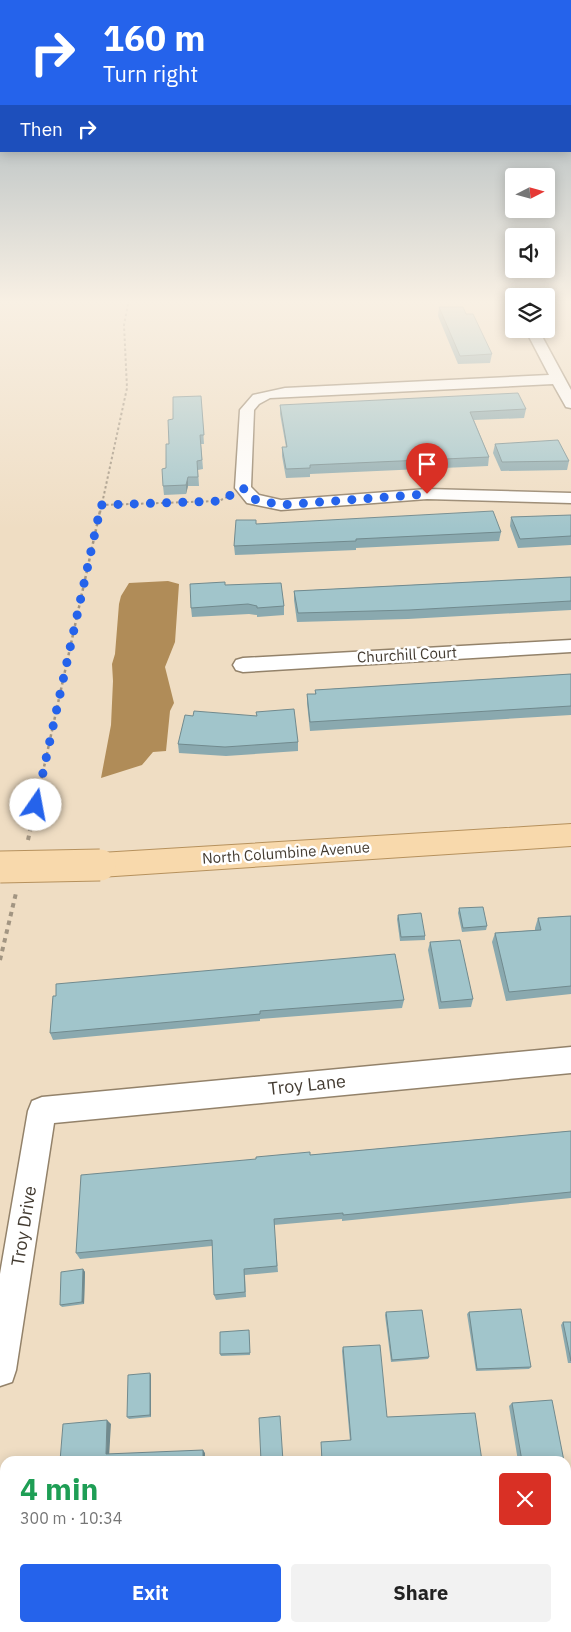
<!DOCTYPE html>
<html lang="en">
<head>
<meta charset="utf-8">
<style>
  :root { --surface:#fff; --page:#f2f2f2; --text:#222; --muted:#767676; --accent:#2563eb }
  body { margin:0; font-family:"IBM Plex Sans",sans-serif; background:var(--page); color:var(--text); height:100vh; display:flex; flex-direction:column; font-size:19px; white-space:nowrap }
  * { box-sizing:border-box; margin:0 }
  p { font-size:16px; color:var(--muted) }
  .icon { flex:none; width:28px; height:28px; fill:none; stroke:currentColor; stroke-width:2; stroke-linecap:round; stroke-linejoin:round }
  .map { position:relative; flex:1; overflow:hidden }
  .side { position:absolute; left:0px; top:1456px; width:571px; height:176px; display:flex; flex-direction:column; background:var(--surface); border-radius:15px 15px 0 0; box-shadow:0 2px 12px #0003 }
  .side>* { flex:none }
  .hud { position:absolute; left:0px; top:0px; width:571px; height:152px; box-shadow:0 2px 12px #0003; background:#2563eb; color:#fff; overflow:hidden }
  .needle { width:32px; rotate:84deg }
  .buttons { position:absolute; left:505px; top:168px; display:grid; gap:10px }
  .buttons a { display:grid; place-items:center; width:50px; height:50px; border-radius:5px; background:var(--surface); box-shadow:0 2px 12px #0003; font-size:25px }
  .pin { position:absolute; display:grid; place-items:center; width:42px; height:42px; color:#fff; margin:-51px -21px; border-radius:50% 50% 50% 0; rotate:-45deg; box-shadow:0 0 5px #0007 }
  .pin .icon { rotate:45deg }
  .me { position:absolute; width:55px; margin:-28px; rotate:12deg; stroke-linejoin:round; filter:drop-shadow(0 0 4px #0008) }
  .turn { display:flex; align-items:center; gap:18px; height:105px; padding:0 20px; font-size:22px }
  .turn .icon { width:65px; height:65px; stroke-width:2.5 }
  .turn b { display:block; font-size:35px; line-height:42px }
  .then { display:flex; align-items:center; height:48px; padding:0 20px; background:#0003; gap:10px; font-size:19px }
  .round { display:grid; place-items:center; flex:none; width:52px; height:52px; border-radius:5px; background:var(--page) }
  .overview { display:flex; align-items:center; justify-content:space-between; height:85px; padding:0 20px }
  h1 { font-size:30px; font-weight:700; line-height:38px; color:#1e9e55 }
  .button { display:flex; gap:10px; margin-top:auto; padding:10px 20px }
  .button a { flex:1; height:58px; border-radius:5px; background:var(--accent); color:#fff; font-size:20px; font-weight:700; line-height:58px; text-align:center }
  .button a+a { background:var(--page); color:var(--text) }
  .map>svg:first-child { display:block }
</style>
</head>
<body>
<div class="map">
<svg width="571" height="1632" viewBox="0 0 571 1632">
  <rect width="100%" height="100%" fill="#efddc3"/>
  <path fill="#b08c58" d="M168 581 179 584 175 642 165 667 174 703 170 711 166 751 153 752 142 765 101 778 111 725 113 681 112 664 115 654 119 604 121 596 129 583Z"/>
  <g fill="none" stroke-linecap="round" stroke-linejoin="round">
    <defs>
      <g id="minor">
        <path d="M525 329H538L571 390V408L566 407 553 384 270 398 259 404 254 410 251 487 259 495 281 500 427 489 571 493V503L427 499 281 510 247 503 235 488 240 410 253 395 285 388 549 375Z"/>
        <path d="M571 640V652L243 672 236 670 233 665 236 660 243 658Z"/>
        <path d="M571 1047V1073L54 1123 16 1370 12 1382 0 1386V1274L28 1111 32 1101 42 1097Z"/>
        <path d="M566 1605H571V1632H550L549 1628H566Z"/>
        <path d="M421 1628H531L529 1632H419Z"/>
      </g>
      <path id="major" d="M571 824V846L100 877 90 873 86 865 90 857 100 853Z"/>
    </defs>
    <use href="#minor" stroke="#93826a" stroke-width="3"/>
    <use href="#major" stroke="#b6915d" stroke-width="2"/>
    <g stroke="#a29582" stroke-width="2" stroke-dasharray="2.5 2.5" stroke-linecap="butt">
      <path d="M101 505 219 501 229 496"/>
      <path d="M100 513 127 388 124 325 129 300"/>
    </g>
    <path stroke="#a29582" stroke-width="2.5" stroke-dasharray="3 3" stroke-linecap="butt" d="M39 790 100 511"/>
    <g stroke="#a29582" stroke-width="4" stroke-dasharray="4.5 4.5" stroke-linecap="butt">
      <path d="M28 840 39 789"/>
      <path d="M0 960 16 893"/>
    </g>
    <use href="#minor" fill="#fff" fill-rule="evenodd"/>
    <use href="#major" fill="#f8d9ac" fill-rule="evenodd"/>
    <defs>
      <path id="major-bridge" d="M0 867 100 865"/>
    </defs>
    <use href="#major-bridge" stroke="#b6915d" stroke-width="33" stroke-linecap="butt"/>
    <use href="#major-bridge" stroke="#f8d9ac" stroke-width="31"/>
  </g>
  <g fill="#8aa9af">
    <path d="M439 307 466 314 492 354 490 363 458 364 438 316Z"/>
    <path d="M201 396 204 444H201L203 469 198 470 199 486H188L186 494 164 495 163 486 166 468 169 444 173 419Z"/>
    <path d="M280 405 526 409 524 418 474 420 489 457 488 466 310 474V477L286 478 282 456V447H286L280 414Z"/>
    <path d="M495 444 569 461 567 470 501 471 493 453Z"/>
    <path d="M571 515V545L518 548 510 526 511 517Z"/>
    <path d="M256 524 501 532 499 541 356 548V550L235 555 234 546Z"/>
    <path d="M571 577V610L408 619 297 622 294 600V591Z"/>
    <path d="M225 585 284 606V615L257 617V615L249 614 192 617 191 608Z"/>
    <path d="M571 674V715L310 731 307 703V694H315V690Z"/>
    <path d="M298 742V751L226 756 179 753 178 744Z"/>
    <path d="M459 908 487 926 486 930 462 932 458 913Z"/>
    <path d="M398 915 425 936V940L400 941 397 919Z"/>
    <path d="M571 916V994L506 1001 492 942 495 933 535 930V928L538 918Z"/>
    <path d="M430 942 473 999 471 1007 439 1009 428 950Z"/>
    <path d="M53 996 404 1000 402 1008 260 1019V1021L53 1040 50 1033Z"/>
    <path d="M571 1131V1198L342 1221V1219L274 1225 278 1272 245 1275 246 1297 216 1300 214 1295 212 1246 80 1259 76 1253 310 1155Z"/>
    <path d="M83 1269 85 1272 84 1304 62 1307 60 1305Z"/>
    <path d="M386 1312 429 1357 428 1359 391 1362 385 1315Z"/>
    <path d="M469 1312 531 1367 529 1369 476 1371 467 1314Z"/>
    <path d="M563 1322H571V1363H568L561 1325Z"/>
    <path d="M249 1330 250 1355 221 1356 220 1354Z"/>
    <path d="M343 1347 387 1417 482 1461H322L321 1442 350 1441 342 1351Z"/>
    <path d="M151 1375V1417L129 1419 127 1417Z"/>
    <path d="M512 1403 564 1461H518L509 1406Z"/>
  </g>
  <g fill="#718a8e">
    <path d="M188 477V486L186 494V485Z"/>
    <path d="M83 1269 85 1272 84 1304 82 1302Z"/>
    <path d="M150 1373 151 1375V1417L150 1415Z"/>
    <path d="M107 1420 111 1424 109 1457 106 1454Z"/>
    <path d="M203 1450 205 1453V1461H203Z"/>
  </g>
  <g fill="#a1c5cb" stroke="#718a8e">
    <path d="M439 307H463L466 314H473L492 354 460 356Z"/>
    <path d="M518 393 526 409 470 412 489 457 310 465V468L286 469 282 447H287L280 405Z"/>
    <path d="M201 396 204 435H200L202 460 197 461 198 477H188L186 485 163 486 162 469 166 468V444H169L168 420 173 419V397Z"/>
    <path d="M558 440 569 461 502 462 495 444Z"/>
    <path d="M493 511 501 532 356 539V541L234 546 236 520H256V524Z"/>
    <path d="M571 515V536L520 539 511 517Z"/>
    <path d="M571 577V601L409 610 298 613 294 591Z"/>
    <path d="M225 582V585L281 583 284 606 257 608V606L248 604 191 608 190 584Z"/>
    <path d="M571 674V706L310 722 307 694H316L315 690Z"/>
    <path d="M294 709 298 742 225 747 178 744 185 715 193 716 194 711 257 716 256 712Z"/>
    <path d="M483 907 487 926 463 928 459 908Z"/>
    <path d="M421 913 425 936 401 937 398 915Z"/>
    <path d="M571 916V986L509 992 495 933 541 930 538 918Z"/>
    <path d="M460 940 473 999 441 1002 430 942Z"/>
    <path d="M395 954 404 1000 260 1011V1014L50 1033 53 996H56V984Z"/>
    <path d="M571 1131V1192L343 1215V1213L274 1219 277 1266 244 1269 245 1292 214 1295 212 1240 76 1253 81 1175 256 1159V1157L310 1152V1155Z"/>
    <path d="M83 1269 82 1302 60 1305 61 1272Z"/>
    <path d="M521 1309 531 1367 477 1369 469 1312Z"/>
    <path d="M422 1310 429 1357 392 1360 386 1312Z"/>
    <path d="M563 1322H571V1361Z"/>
    <path d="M249 1330 250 1353 220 1354V1332Z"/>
    <path d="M380 1345 387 1417 475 1413 482 1461H322L321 1442 351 1440 343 1347Z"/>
    <path d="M150 1373V1415L127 1417 128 1375Z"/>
    <path d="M552 1400 564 1461H522L512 1403Z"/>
    <path d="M280 1416 283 1461H261L259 1418Z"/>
    <path d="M107 1420 106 1454 203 1450V1461H60L63 1424Z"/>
    <path d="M566 1474 569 1487H566Z"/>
  </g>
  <linearGradient id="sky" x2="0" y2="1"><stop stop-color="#91a4ae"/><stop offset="0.57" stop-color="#f8f0e4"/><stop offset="1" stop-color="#f8f0e4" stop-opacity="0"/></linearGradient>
  <rect width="571" height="529" fill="url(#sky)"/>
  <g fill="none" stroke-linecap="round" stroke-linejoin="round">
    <path stroke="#2563eb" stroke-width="9" stroke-dasharray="0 16.2" d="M36 805 101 505 220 501 243 488 253 499 281 505 427 494"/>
  </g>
  <g text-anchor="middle" stroke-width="5" stroke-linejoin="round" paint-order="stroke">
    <g font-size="15" fill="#433b31" stroke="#fff">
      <text transform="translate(407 655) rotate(-3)" y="5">Churchill Court</text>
      <text transform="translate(286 853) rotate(-4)" y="5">North Columbine Avenue</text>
    </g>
    <g font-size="18" fill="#433b31" stroke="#fff">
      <text transform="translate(307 1085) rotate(-6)" y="6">Troy Lane</text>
      <text transform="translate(24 1226) rotate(-81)" y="6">Troy Drive</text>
    </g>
  </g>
</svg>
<div class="buttons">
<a><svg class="needle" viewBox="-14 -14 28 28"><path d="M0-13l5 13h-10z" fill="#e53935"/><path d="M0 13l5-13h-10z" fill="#767676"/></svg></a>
<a><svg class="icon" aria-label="sound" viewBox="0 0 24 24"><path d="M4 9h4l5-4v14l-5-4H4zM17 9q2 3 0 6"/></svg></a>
<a><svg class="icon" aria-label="layers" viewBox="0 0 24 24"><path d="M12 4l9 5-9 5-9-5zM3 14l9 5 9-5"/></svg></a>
</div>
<div class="pin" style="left:427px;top:494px;background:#d93025"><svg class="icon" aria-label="arrive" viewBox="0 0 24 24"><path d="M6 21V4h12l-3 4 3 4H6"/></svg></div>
<svg class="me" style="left:36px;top:805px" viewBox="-20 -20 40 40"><circle r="19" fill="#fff"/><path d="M0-13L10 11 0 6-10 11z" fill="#2563eb"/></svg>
<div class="hud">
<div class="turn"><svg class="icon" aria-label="right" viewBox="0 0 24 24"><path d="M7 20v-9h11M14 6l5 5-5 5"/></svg><div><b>160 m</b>Turn right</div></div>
<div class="then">Then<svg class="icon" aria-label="right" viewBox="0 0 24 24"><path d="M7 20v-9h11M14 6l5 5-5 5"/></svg></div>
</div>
<section class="side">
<div class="overview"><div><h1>4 min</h1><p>300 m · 10:34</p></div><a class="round" style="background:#d93025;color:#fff"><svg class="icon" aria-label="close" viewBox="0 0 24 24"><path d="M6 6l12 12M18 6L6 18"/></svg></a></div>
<div class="button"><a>Exit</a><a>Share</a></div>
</section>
</div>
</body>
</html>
